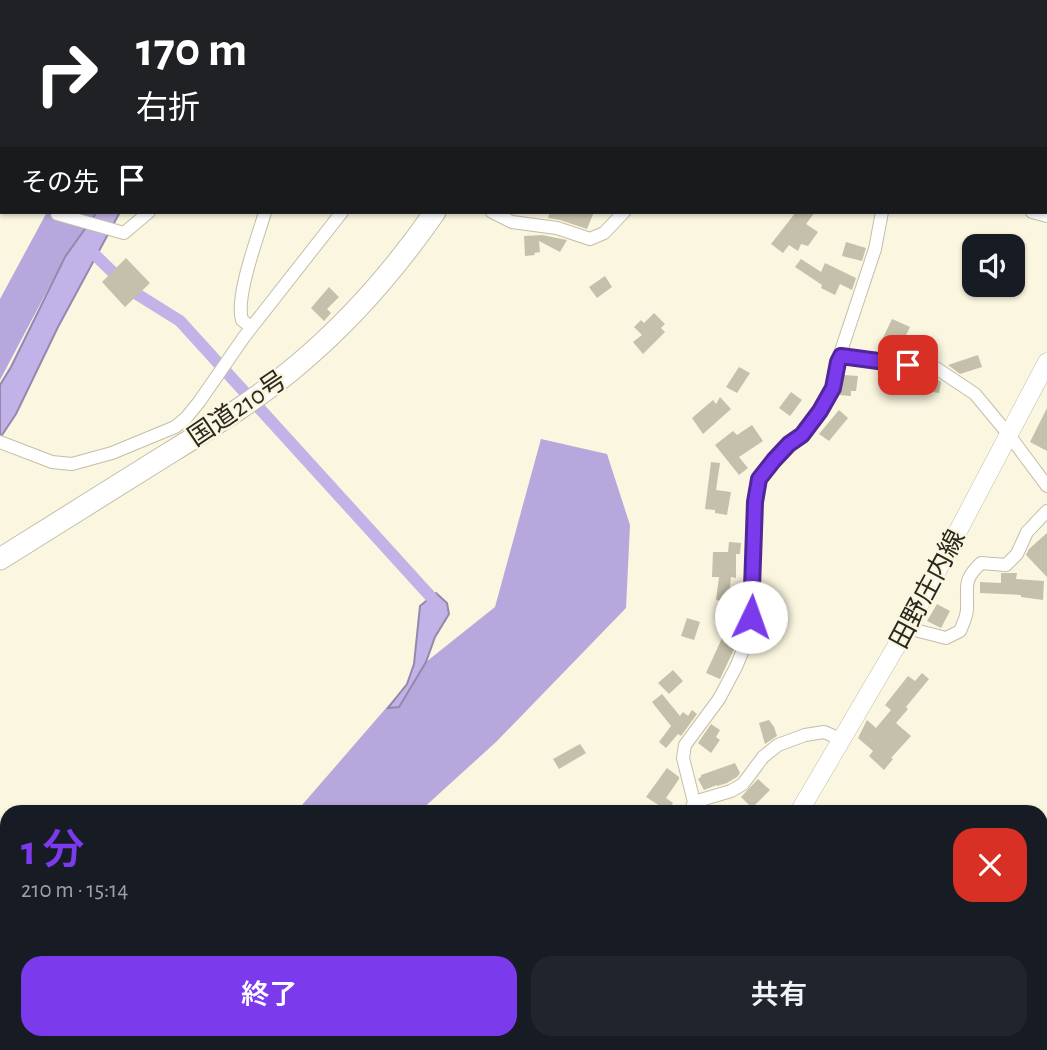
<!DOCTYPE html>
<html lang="ja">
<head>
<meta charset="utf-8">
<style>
  :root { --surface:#171b24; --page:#20242c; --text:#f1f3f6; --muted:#9ea1a6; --accent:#7c3aed }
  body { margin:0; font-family:"Alegreya Sans","Noto Sans JP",sans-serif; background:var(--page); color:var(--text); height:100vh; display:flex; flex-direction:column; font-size:26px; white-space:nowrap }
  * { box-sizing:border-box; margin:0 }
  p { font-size:23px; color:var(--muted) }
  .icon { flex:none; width:38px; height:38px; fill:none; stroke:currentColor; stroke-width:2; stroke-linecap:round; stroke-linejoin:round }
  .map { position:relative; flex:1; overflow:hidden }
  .side { position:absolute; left:0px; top:805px; width:1048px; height:245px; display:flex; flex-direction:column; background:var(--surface); border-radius:21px 21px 0 0; box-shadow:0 2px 5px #0004 }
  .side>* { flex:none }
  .guide { position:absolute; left:0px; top:0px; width:1048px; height:214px; box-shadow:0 2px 5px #0004; background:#202124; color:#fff; overflow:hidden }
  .controls { position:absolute; left:962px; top:234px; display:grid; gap:14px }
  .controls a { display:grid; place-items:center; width:63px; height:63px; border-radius:14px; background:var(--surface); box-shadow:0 2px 5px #0004; font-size:35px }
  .pin { position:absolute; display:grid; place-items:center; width:60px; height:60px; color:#fff; margin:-30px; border-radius:14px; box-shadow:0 4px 10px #0006 }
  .me { position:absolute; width:77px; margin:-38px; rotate:3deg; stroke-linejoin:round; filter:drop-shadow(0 0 5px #0008) }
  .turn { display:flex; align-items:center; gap:24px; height:147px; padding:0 21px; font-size:32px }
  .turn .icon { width:91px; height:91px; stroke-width:2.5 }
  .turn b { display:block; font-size:49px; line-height:60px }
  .then { display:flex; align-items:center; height:66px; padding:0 21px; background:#0003; gap:14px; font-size:26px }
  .round { display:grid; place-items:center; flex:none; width:74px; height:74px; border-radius:21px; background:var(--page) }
  .summary { display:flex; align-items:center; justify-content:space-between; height:119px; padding:0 21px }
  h1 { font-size:42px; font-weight:600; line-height:52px; color:var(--accent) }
  .primary-button { display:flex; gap:14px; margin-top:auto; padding:14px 21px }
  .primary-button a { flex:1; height:80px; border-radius:21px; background:var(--accent); color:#fff; font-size:28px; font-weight:600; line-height:80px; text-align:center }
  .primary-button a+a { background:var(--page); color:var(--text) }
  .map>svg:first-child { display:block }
</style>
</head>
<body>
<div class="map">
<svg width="1047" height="1050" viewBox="0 0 1047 1050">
  <rect width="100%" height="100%" fill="#faf6df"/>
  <g fill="#b6a7dc">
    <path d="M47 212H96L65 257 0 380V299Z"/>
    <path d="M541 439 607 454 630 525 626 608 496 742 419 812H296L426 662 495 607Z"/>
    <path d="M201 1043H291L288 1050H196Z"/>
  </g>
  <g fill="#c1b2e8" stroke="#9489ac" stroke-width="2">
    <path d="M97 212H120L58 327 16 414 0 438V385L11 367 65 257Z"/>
    <path d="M436 593 447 603 449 614 435 637 426 662 399 707 388 708 407 684 414 664 420 606Z"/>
  </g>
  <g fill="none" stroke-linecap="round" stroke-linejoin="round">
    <path stroke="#c1b2e8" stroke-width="12" d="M91 251 132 291 180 321 431 597"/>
  </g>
  <g fill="#c5c0ab">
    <path d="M550 212H594L587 229 560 220 548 218Z"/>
    <path d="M796 212H815L806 224 818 232 808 246 801 244 798 251 789 245 783 253 771 244Z"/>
    <path d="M542 235 567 240 560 252 539 241 540 252 534 253 535 255 525 256 524 236Z"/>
    <path d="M846 242 866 248 862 261 842 256Z"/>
    <path d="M126 258 150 283 125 307 102 282Z"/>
    <path d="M801 259 821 272 825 263 856 278 852 290 840 284 835 295 821 288 822 285 795 267Z"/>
    <path d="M605 276 612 287 597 298 589 287Z"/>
    <path d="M329 287 339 297 327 309 331 313 324 321 311 308Z"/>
    <path d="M654 313 665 324 661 328 665 332 643 354 633 342 642 335 634 327 641 320 644 323Z"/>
    <path d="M892 319 910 327 900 348 882 340Z"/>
    <path d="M978 355 982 367 960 374 948 365Z"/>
    <path d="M739 367 750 373 737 393 726 387Z"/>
    <path d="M909 373 933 376 941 382 939 393 906 388Z"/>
    <path d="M844 375 858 376 856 391H851V396L839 395Z"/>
    <path d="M791 392 802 400 790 416 779 408Z"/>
    <path d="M720 397 731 409 703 434 692 418 713 400 716 404Z"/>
    <path d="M1047 408V451L1030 442Z"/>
    <path d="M839 410 848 418 829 441 819 434Z"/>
    <path d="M752 425 763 441 739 457 748 468 739 475 715 445 733 431 737 435Z"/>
    <path d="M711 462 720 463 716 490 731 492 727 515 715 513V510L705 509Z"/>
    <path d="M1047 533V577L1026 555 1029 549Z"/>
    <path d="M729 542 741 543 740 554H736V578L731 577 728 602 716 600 719 577H712L713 552H728Z"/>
    <path d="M1001 573H1017L1016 579 1044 581 1043 600 1021 597V595L980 593V582L1001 583Z"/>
    <path d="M937 604 950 611 941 628 927 621Z"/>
    <path d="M687 618 700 622 694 640 681 636Z"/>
    <path d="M723 636 737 643 720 679 706 673Z"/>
    <path d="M673 670 683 681 669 694 658 683Z"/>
    <path d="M922 673 929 679 906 707 908 709 896 723 911 736 891 758 893 759 884 770 869 756 873 751 858 738 867 720 876 728 891 710 885 705 908 676 915 681Z"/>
    <path d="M662 694 680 716 683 712 688 716 692 710 697 714 681 736 678 734 666 748 659 742 671 726 652 702Z"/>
    <path d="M769 720 774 727 777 736 765 744 759 723Z"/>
    <path d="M711 724 720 730 716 737 720 740 711 753 698 743Z"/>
    <path d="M580 744 586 753 559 769 553 759Z"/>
    <path d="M735 763 740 773 737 777 727 783 717 786V785L704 790 698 779 701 777V775Z"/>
    <path d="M667 768 679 777V779L666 798 673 803 668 811 646 797Z"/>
    <path d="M758 779 770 790 752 808 741 797Z"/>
  </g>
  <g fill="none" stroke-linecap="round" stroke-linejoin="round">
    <defs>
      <g id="minor">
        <path d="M850 2V0"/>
        <path d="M0 4 2 2"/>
        <path d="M0 18 2 22"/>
        <path d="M1046 20 1047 19"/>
        <path d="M0 76 2 75"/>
        <path d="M492 212 512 222 557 228 590 239 604 233 624 212"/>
        <path d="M1032 212 1047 216"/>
        <path d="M57 214 124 233 149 212"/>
        <path d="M251 327 242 320C235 296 258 237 265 212"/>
        <path d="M841 356 936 368 975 394 1009 435 1047 486"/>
        <path d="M0 442 52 462 72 464 112 453 175 427 186 418 199 402 244 337 342 212"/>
        <path d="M907 628 946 638 960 631C963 624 967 616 967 609 968 586 962 581 981 563L1006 565 1017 554 1027 532 1047 511"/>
        <path d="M694 802 731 791 743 784 763 757 778 745 805 735 824 732 843 740"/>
        <path d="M690 812 694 802 683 758 685 745 719 699 736 667 750 633 755 502 759 479 773 460 789 444 801 435 820 411 833 388 837 363 875 249 882 212"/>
        <path d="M526 1050 531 1043"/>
      </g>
      <g id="secondary">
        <path d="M799 812 907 628 1047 362"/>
        <path d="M653 1050 657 1043"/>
      </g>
      <g id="trunk">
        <path d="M594 2 596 0"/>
        <path d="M0 559C54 525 109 491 163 457 210 428 258 399 300 363 352 319 396 268 435 212"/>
      </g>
    </defs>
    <use href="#minor" stroke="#c2bea8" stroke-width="14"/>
    <use href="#secondary" stroke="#c2bea8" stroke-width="19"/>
    <use href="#trunk" stroke="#c2bea8" stroke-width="23"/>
    <use href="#minor" stroke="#fff" stroke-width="12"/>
    <use href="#secondary" stroke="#fff" stroke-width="18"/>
    <use href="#trunk" stroke="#fff" stroke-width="21"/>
  </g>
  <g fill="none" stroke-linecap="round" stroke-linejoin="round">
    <defs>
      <path id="route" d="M751 617 755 502 759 479 774 460 789 444 802 435 820 411 833 388 838 362 841 356 908 365"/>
    </defs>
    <use href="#route" stroke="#51269a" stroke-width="18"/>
    <use href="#route" stroke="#7c3aed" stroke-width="12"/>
  </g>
  <g text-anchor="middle" stroke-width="5" stroke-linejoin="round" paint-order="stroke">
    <g font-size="26" fill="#2a2920" stroke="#faf6df">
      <text transform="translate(237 408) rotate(-34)" y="9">国道210号</text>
      <text transform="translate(927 589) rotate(-62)" y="9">田野庄内線</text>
    </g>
  </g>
</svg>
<div class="controls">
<a><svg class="icon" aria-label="sound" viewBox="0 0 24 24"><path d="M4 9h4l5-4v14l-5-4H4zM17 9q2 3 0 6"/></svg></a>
</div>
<div class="pin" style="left:908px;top:365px;background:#d93025"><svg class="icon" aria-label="arrive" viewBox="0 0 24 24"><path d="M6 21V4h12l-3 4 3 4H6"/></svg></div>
<svg class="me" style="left:751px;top:617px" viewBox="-20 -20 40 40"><circle r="19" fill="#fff"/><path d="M0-13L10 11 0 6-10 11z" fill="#7c3aed"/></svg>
<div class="guide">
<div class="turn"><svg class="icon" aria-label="right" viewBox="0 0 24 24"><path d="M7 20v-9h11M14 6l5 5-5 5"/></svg><div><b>170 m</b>右折</div></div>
<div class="then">その先<svg class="icon" aria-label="arrive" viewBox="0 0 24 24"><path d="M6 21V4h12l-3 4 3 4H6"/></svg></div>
</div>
<section class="side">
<div class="summary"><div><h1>1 分</h1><p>210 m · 15:14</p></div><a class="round" style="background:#d93025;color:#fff"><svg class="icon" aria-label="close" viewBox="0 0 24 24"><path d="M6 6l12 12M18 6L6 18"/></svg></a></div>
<div class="primary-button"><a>終了</a><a>共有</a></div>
</section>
</div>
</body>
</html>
